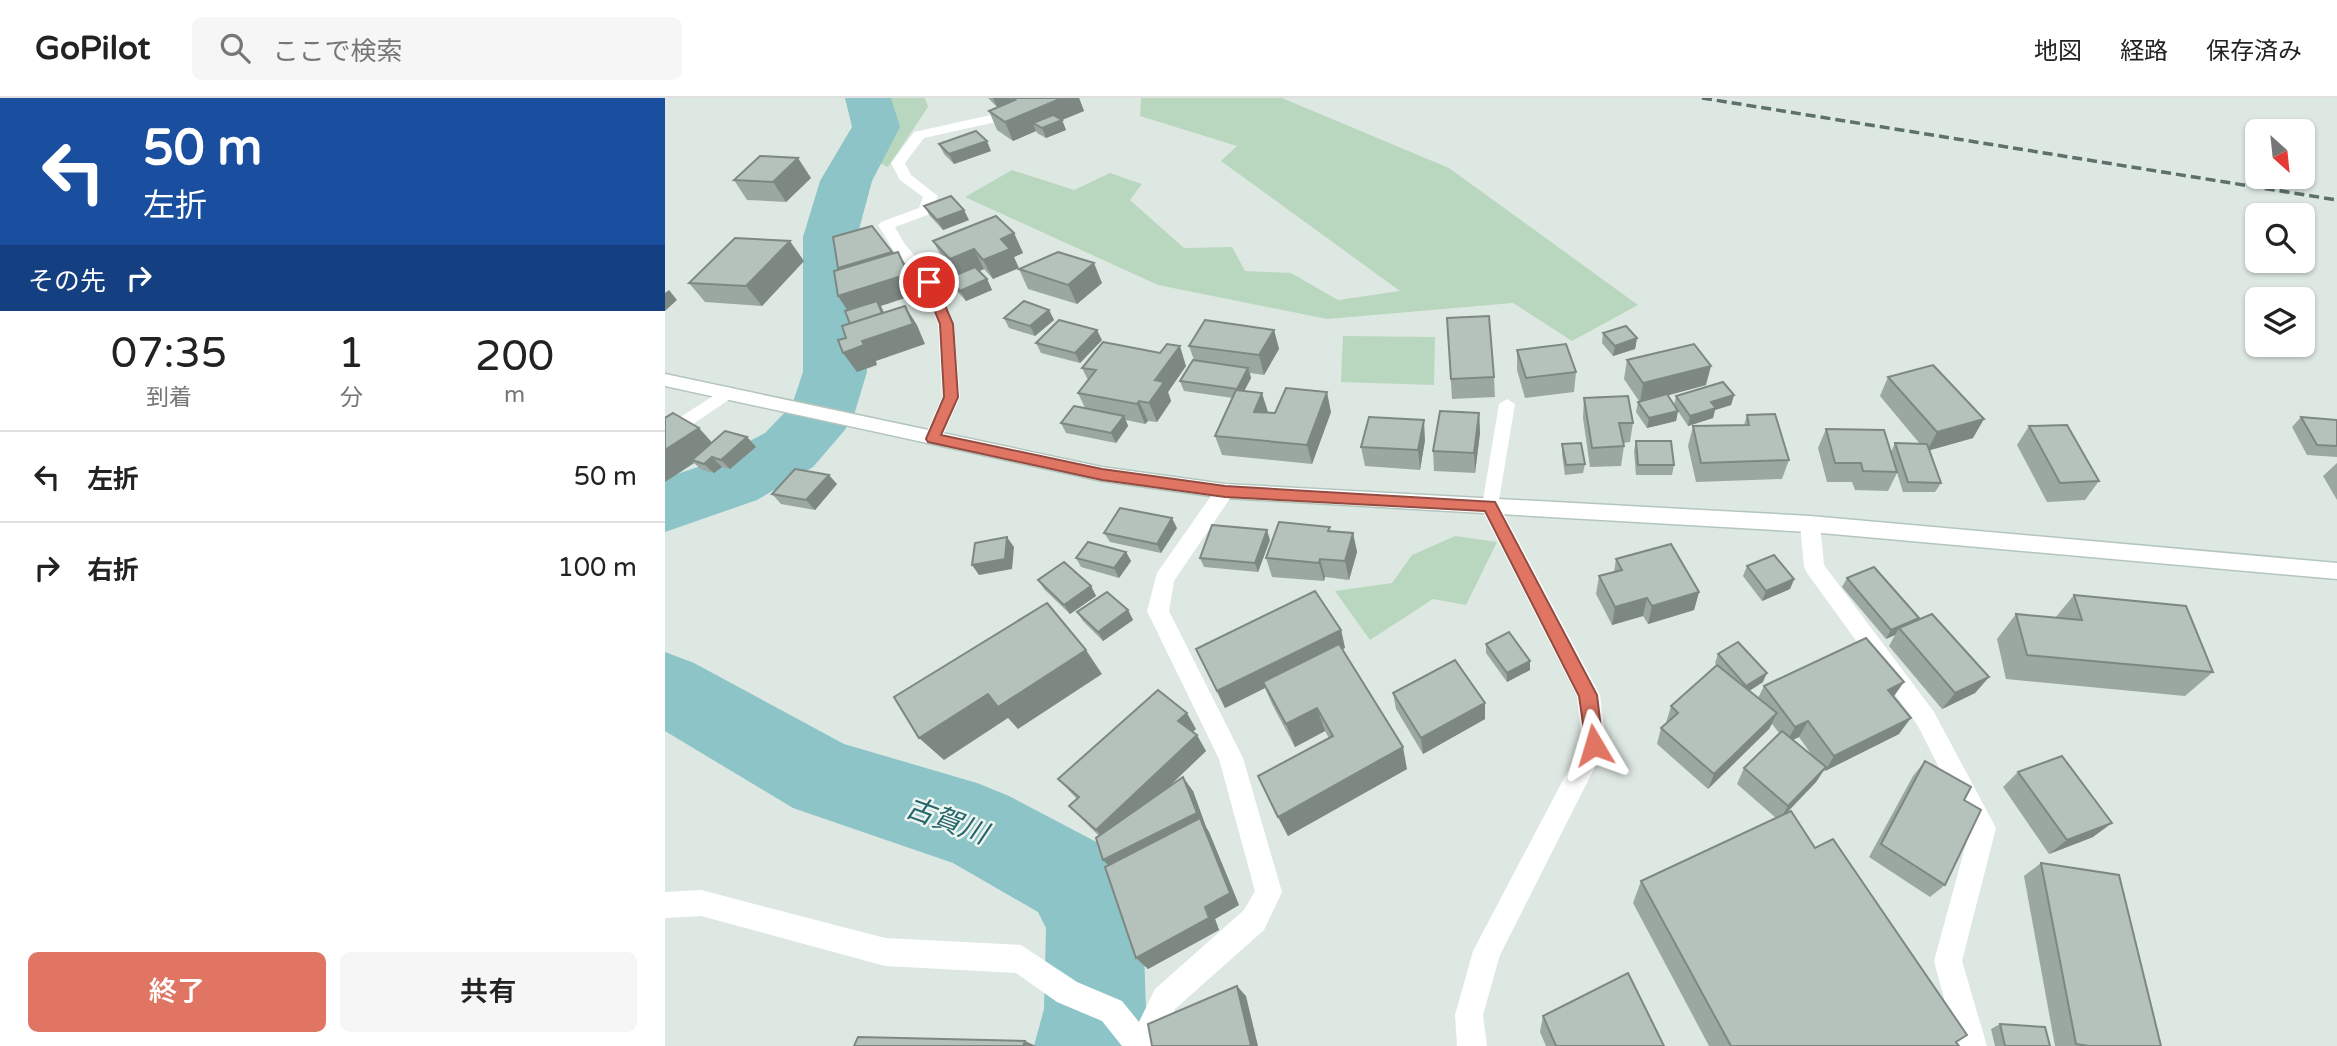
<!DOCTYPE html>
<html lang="ja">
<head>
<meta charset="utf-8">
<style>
  :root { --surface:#fff; --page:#f6f6f6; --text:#222; --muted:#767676; --line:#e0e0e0; --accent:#e07564 }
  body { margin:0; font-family:"Varela Round","Noto Sans JP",sans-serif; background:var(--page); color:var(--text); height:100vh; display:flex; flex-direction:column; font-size:26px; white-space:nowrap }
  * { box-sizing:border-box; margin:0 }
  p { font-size:23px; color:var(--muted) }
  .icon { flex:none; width:38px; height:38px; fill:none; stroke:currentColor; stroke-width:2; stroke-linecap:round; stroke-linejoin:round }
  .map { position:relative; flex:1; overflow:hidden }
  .details { display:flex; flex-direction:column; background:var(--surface); width:665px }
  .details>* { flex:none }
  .hud { background:#1a4fa0; color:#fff; overflow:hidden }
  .needle { width:46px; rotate:153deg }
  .controls { position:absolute; left:1580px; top:21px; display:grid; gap:14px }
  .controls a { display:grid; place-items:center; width:70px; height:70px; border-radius:10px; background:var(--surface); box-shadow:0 2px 5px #0004; font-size:35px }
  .pin { position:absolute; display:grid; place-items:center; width:60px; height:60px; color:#fff; margin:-30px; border:4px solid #fff; border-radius:50%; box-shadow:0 2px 7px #0007 }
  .me { position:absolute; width:77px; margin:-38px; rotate:353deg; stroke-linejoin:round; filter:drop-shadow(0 0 5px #0008) }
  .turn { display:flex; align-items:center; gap:24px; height:147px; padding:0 28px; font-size:32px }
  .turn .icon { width:91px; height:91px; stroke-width:2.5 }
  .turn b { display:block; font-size:49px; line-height:60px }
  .then { display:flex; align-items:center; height:66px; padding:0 28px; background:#0003; gap:14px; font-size:26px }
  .eta { display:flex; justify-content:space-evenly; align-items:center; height:119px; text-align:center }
  .eta b { font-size:42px; font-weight:600; line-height:49px }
  .button { display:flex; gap:14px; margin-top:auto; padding:14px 28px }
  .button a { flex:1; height:80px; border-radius:10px; background:var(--accent); color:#fff; font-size:28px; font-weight:600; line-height:80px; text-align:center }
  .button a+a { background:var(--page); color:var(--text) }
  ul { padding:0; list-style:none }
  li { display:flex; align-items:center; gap:21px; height:91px; padding:0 28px; border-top:2px solid var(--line) }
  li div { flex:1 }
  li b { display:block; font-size:26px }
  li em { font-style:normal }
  header { display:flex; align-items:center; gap:42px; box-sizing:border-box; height:98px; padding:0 35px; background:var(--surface); border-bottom:2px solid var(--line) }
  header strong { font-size:33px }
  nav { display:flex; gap:38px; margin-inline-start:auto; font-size:24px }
  .search { width:490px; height:63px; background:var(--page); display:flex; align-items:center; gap:18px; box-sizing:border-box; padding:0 24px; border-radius:10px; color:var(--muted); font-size:26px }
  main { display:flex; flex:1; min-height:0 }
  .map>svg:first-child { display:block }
</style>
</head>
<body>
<header>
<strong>GoPilot</strong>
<div class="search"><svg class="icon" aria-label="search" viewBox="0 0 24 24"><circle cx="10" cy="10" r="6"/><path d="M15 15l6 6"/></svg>ここで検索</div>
<nav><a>地図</a><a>経路</a><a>保存済み</a></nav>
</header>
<main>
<section class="details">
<div class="hud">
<div class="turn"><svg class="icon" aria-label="left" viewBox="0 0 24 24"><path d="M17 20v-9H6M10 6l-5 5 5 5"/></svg><div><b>50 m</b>左折</div></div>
<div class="then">その先<svg class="icon" aria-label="right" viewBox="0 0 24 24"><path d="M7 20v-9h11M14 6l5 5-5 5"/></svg></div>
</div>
<div class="eta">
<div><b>07:35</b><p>到着</p></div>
<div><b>1</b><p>分</p></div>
<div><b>200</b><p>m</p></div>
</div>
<ul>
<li><svg class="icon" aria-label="left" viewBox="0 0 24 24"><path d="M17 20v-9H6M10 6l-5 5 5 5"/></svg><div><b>左折</b></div><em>50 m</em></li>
<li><svg class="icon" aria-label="right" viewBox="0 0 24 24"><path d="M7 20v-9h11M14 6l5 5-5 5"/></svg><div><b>右折</b></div><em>100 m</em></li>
</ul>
<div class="button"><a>終了</a><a>共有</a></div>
</section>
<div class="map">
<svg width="1672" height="948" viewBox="0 0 1672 948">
  <rect width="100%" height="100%" fill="#dee8e2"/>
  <g fill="#b9d7be">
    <path d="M217 0H260L263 9 223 69 203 60 223 19Z"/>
    <path d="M476 0H617L784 70 973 207 907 243 848 205 662 221 493 187 300 99 347 72 409 92 445 75 477 86 465 102 519 150 567 149 580 173 626 175 673 202 735 193 556 63 572 48 475 18Z"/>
    <path d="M678 238 770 239 769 287 676 284Z"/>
    <path d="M790 438 832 444 801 507 768 501 705 542 670 493 727 485 747 457Z"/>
  </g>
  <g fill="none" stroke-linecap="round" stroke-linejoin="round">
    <g fill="#8cc4c7" fill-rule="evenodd">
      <path d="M180 0H226L235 29 207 83 192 139 202 274 189 317 179 333 148 369 92 402 0 434V380L42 366 100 335 127 307 138 274V139L155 83 187 29Z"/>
      <path d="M0 554 29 565 179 646 312 685 344 698 439 748 464 789 478 823 481 911 473 948H369L379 911 381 830 373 814 288 765 128 710 0 633Z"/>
    </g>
    <defs>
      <path id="secondary" d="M0 276 437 369 560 386 1145 418 1672 465V481L1145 434 560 400 437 383 0 288Z"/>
    </defs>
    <use href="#secondary" stroke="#b3c6bd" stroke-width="3"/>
    <path fill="#fff" fill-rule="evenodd" d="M842 301 850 306 833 408 825 414 817 408 834 306Z"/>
    <g fill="#fff" fill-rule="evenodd">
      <path d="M326 17 331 18V24L259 40 240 65 246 77 273 98 265 116 230 129 239 145 272 184 289 226 295 299 277 340 275 345H261L259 340 277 299 273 226 257 185 227 150 213 127 216 124 254 110 258 99 235 82 226 65 249 34Z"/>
      <path d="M62 289 68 291 71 295 68 299 0 345V329Z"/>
      <path d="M560 386 567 388 570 393 509 483 504 513 578 660 617 794 599 832 510 911 493 948H457L437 923 392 904 351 875 220 868 36 818 0 820V794L36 792 220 840 356 847 412 884 457 903 474 924 490 891 579 812 590 793 554 661 482 513 492 475 553 388Z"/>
      <path d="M825 400 832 403 935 597 941 647 835 857 818 917 822 948H792L790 917 808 853 917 646 912 598 815 408 818 403Z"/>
      <path d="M1145 418 1152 421 1155 426 1159 467 1269 614 1331 730 1297 863 1322 948H1292L1269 863 1305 731 1253 628 1142 475 1139 469 1135 426 1138 421Z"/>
    </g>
    <use href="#secondary" fill="#fff" fill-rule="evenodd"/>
    <path stroke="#5c7169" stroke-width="3.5" stroke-dasharray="10 5" stroke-linecap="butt" d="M1037 0 1672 102"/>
  </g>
  <g fill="#9ba7a1" fill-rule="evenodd">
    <path d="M323 0H414L419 13 397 22 401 32 381 40 372 35 371 33 348 43 332 32 324 13 347 4 332 9Z"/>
    <path d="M274 46 326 53 289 66 279 56Z"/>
    <path d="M146 80 121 104 82 102 69 82Z"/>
    <path d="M259 108 304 122 278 132 265 118Z"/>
    <path d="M349 135 358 155 349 159 328 181 319 171 315 173 322 181 327 192 301 203 289 190 284 180 291 177 279 163 268 143Z"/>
    <path d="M139 163 97 208 40 204 24 185Z"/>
    <path d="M354 171 437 185 412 206 363 191Z"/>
    <path d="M384 212 389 222 370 238 344 230 339 220Z"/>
    <path d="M782 220 829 279 830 299 787 301Z"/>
    <path d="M609 232 614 251 599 277 585 275 586 280 579 293 603 315 666 314 647 366 557 357 550 338 568 300 519 293 515 283 529 262 524 248Z"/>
    <path d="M938 235 972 240 970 251 948 258 937 245Z"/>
    <path d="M437 242 415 265 376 255 371 245Z"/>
    <path d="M852 252 911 274 909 294 860 300 852 272Z"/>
    <path d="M962 262 1041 287 1003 297 1009 307 1011 298 1069 297 1066 307 1050 312 1048 320 1023 328 1013 313 1011 323 982 330 971 314 973 304 974 303 959 281Z"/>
    <path d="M521 268 503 294 506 303 492 324 483 323 480 326 461 322 463 328 451 345 401 335 396 325 420 310 413 295 423 282 417 270Z"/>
    <path d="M1223 279 1308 340 1265 352 1276 385 1270 394H1238L1232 375 1223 393 1190 392 1187 384H1162L1153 350 1161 331 1226 354 1230 345 1255 346 1215 298Z"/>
    <path d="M919 300 968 325 965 344 958 345 959 348 956 368 925 369 918 320Z"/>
    <path d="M814 315 815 335 810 375 769 373 768 353Z"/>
    <path d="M1082 317 1124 362 1117 381 1031 384 1023 348 1028 328 1079 327Z"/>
    <path d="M1636 319 1672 322V359L1642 357 1627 329Z"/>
    <path d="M1364 328 1434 383 1420 402 1382 404 1352 347Z"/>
    <path d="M82 339 91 349 65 371 57 369 49 375 37 372 29 365 0 384 47 344Z"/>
    <path d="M760 342 755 372 700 368 696 349Z"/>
    <path d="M971 343 1009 367 1007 377H971L969 353Z"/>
    <path d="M897 346 920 366 918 375 900 377 897 356Z"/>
    <path d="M1672 365V402L1658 378Z"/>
    <path d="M172 386 150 412 116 406 107 396Z"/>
    <path d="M512 430 496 455 445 444 439 435Z"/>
    <path d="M666 433 688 435 692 454 684 482 660 479 659 483 607 479 601 460Z"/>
    <path d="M605 442 593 474 539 469 535 460Z"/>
    <path d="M461 454 466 463 454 480 416 469 411 460Z"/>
    <path d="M951 461 1034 494 1029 512 983 526 978 518 947 527 931 496 934 478 949 474Z"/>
    <path d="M1082 468 1129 481 1125 491 1097 503 1078 478Z"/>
    <path d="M1182 480 1253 522 1324 579 1310 595 1277 611 1224 548 1230 537 1221 541 1177 489Z"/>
    <path d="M373 482 426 488 431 498 405 516 379 491Z"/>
    <path d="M1409 497 1548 574 1520 598 1341 581 1332 541 1351 516 1390 520Z"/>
    <path d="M463 512 468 522 438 543 418 523 412 514Z"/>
    <path d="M676 532 680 550 677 551 742 671 623 738 593 678 664 640 660 633 630 649 608 608 600 590 560 610 531 551Z"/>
    <path d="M821 546 865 563V572L842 584 821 555Z"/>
    <path d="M1053 556 1098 584 1084 593 1093 600 1099 588 1229 599 1234 636 1160 673 1159 672 1151 684 1121 715 1150 750 1294 948H1044L968 805 976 783 1111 720 1072 686 1079 670 1115 636 1107 626 1104 631 1043 691 992 646 996 630 1002 625H1001L1006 608 1052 567 1050 565ZM1134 639 1149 660 1128 642Z"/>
    <path d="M728 595 820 621 758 656 731 611Z"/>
    <path d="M531 631 527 634 541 653 502 690 528 693 541 729 544 734 574 807 550 821 554 832 483 871 444 767 434 738 404 708 412 701 393 681Z"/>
    <path d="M1260 663 1299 702 1280 787 1265 799 1204 759 1248 678Z"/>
    <path d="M1353 674 1428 739 1384 756 1338 689Z"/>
    <path d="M1376 765 1496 948H1390L1359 778Z"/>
    <path d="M878 918 999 948H881L875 934Z"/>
    <path d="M1335 926 1385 948H1330L1326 931Z"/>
  </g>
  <g fill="#7e8883">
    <path d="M328 0H345L347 4 332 9Z"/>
    <path d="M397 0H414L419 13 397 22 401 32 381 40 377 30 368 25 371 33 348 43 340 24Z"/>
    <path d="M322 43 326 53 289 66 284 56Z"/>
    <path d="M133 60 146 80 121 104 108 84Z"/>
    <path d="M299 112 304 122 278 132 272 122Z"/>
    <path d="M349 135 358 155 349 159 354 170 328 181 318 162 336 141Z"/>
    <path d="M125 143 139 163 97 208 81 188Z"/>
    <path d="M309 151 319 171 295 181 285 161Z"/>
    <path d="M227 154 239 173 186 190 173 170Z"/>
    <path d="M233 154 245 174 255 195 216 208 224 225 186 218 173 198Z"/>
    <path d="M429 165 437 185 412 206 403 187Z"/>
    <path d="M322 181 327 192 301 203 295 193Z"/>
    <path d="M4 192 12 202 0 213V195Z"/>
    <path d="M240 208 252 227 260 246 211 263 212 267 192 274 178 255 197 243Z"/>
    <path d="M384 212 389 222 370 238 365 228Z"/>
    <path d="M432 232 437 242 415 265 410 255Z"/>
    <path d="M609 232 614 251 599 277 594 257Z"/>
    <path d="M972 240 970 251 948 258 950 248Z"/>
    <path d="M515 248 521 268 503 294 506 303 492 324 484 305 490 282Z"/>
    <path d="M1046 268 1041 287 975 305 978 285Z"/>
    <path d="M583 270 586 280 575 301 572 291Z"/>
    <path d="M662 294 666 314 647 366 642 347Z"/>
    <path d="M597 295 603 314H589Z"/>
    <path d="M1069 297 1066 307 1050 312 1048 320 1023 328 1025 318 1046 304Z"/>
    <path d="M474 303 483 323 480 326 472 306Z"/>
    <path d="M1013 313 1011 323 982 330 984 320Z"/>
    <path d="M814 315 815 335 810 375 809 355Z"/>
    <path d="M459 318 463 328 451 345 446 335Z"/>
    <path d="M1319 321 1308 340 1262 353 1272 334Z"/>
    <path d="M759 322 760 342 755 372 753 352Z"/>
    <path d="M34 330 52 350 27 362 29 365 0 384V352Z"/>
    <path d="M82 339 91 349 65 371 56 362Z"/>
    <path d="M47 359 57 369 49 375 39 366Z"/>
    <path d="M164 377 172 386 150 412 141 402Z"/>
    <path d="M507 420 512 430 496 455 492 446Z"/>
    <path d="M602 432 605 442 593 474 590 465Z"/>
    <path d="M688 435 692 454 684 482 680 463Z"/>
    <path d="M342 439 349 449 347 471 314 477 307 467Z"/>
    <path d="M461 454 466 463 454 480 449 470Z"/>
    <path d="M655 461 660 479 659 483 654 465Z"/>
    <path d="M1129 481 1125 491 1097 503 1101 493Z"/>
    <path d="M426 488 431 498 405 516 399 507Z"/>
    <path d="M1034 494 1029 512 983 526 987 508Z"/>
    <path d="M982 500 978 518 947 527 950 509Z"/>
    <path d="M463 512 468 522 438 543 433 534Z"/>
    <path d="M1254 520 1248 529 1234 530 1230 537 1221 541 1226 532Z"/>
    <path d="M676 532 680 550 601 589 598 584 600 590 560 610 552 593Z"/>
    <path d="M421 552 437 576 353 631 343 620 279 662 254 640 323 596Z"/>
    <path d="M865 563V572L842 584V575Z"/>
    <path d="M1102 575 1098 584 1078 597 1081 588Z"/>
    <path d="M1324 579 1310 595 1277 611 1290 595Z"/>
    <path d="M1239 584 1227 601 1223 592Z"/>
    <path d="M820 605V621L758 656 756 640Z"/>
    <path d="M652 610 660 633 630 649 621 626Z"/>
    <path d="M522 615 531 631 522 639 513 623Z"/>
    <path d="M1112 615 1104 631 1043 691 1049 676Z"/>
    <path d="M1246 620 1234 636 1160 673 1169 658Z"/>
    <path d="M1143 623 1134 639 1121 645 1130 629Z"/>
    <path d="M532 637 541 653 444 746 431 732Z"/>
    <path d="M738 649 742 671 623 738 613 719Z"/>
    <path d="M1161 669 1151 684 1114 723 1123 708Z"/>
    <path d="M518 679 528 693 541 729 544 734 574 807 550 821 554 832 483 871 471 860 451 775 438 762Z"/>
    <path d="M1447 725 1428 739 1384 756 1402 742Z"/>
    <path d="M572 888 581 898 593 948H586Z"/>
    <path d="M360 943 371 948H358Z"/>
  </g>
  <g fill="#b4c2bb" stroke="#7e8883" stroke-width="2">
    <path d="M346 0H397L340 24 324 13 350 2Z"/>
    <path d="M388 17 397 22 377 30 368 25Z"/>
    <path d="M311 33 322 43 284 56 274 46Z"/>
    <path d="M95 58 133 60 108 84 69 82Z"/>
    <path d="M286 98 299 112 272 122 259 108Z"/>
    <path d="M331 118 349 135 336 141 345 151 318 162 309 151 285 161 268 143Z"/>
    <path d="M207 128 227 154 173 170 168 139Z"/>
    <path d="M70 140 125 143 81 188 24 185Z"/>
    <path d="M233 154 243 176 173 198 169 173Z"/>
    <path d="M393 154 429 165 403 187 354 171Z"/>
    <path d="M310 169 322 181 295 193 284 180Z"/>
    <path d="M212 203 217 215 185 226 180 213Z"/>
    <path d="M359 203 384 212 365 228 339 220Z"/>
    <path d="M240 208 248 226 197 243 199 247 178 255 173 242 181 240 177 228Z"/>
    <path d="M824 218 829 279 786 281 782 220Z"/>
    <path d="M394 222 432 232 410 255 371 245Z"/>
    <path d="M540 222 609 232 594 257 524 248Z"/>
    <path d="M961 228 972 240 950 248 938 235Z"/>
    <path d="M438 244 495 255 502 246 515 248 490 282 499 284 484 305 474 303 472 306 413 295 431 272 417 270Z"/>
    <path d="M901 246 911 274 861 280 852 252Z"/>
    <path d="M1029 246 1046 268 978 285 962 262Z"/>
    <path d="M528 262 583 270 572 291 515 283Z"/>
    <path d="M1268 267 1319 321 1272 334 1223 279Z"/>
    <path d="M1058 284 1069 297 1046 304 1051 310 1025 318 1011 298Z"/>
    <path d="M621 290 662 294 642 347 550 338 571 292 597 295 589 314 610 315Z"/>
    <path d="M1002 296 1013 313 984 320 973 304Z"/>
    <path d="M963 298 968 325H954L959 348 927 350 919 300Z"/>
    <path d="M409 308 459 318 446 335 396 325Z"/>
    <path d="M775 313 814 315 809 355 768 353Z"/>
    <path d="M8 315 34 330 0 352V320Z"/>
    <path d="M1110 316 1124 362 1036 365 1028 328 1084 327 1082 317Z"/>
    <path d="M704 319 759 322 753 352 696 349Z"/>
    <path d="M1636 319 1672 322V348L1652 347Z"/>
    <path d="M1402 327 1434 383 1395 385 1364 328Z"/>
    <path d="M1161 331 1219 332 1232 374 1198 373 1196 365H1170Z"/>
    <path d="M60 333 82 339 56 362 47 359 39 366 27 362Z"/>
    <path d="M971 343H1006L1009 367H973Z"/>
    <path d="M916 345 920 366 901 367 897 346Z"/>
    <path d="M1230 345 1262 346 1276 385 1243 384Z"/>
    <path d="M130 371 164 377 141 402 107 396Z"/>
    <path d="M455 410 507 420 492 446 439 435Z"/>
    <path d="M614 424 665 429 663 433 688 435 680 463 655 461 654 465 601 460Z"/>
    <path d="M547 427 602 432 590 465 535 460Z"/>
    <path d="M342 439 340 461 307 467 310 445Z"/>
    <path d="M423 444 461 454 449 470 411 460Z"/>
    <path d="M1006 446 1034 494 987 508 982 500 950 509 934 478 957 472 951 461Z"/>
    <path d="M1109 457 1129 481 1101 493 1082 468Z"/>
    <path d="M399 464 426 488 399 507 373 482Z"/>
    <path d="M1209 469 1254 520 1226 532 1182 480Z"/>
    <path d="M650 493 676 532 552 593 531 551Z"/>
    <path d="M442 494 463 512 433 534 412 514Z"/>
    <path d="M1409 497 1521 508 1548 574 1362 557 1351 516 1417 522Z"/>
    <path d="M382 505 421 552 333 609 323 596 254 640 229 599Z"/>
    <path d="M1267 516 1324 579 1290 595 1234 530Z"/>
    <path d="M844 534 865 563 842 575 821 546Z"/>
    <path d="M1201 540 1239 584 1223 592 1246 620 1169 658 1143 623 1130 629 1099 588Z"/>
    <path d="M1073 544 1102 575 1081 588 1053 556Z"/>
    <path d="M674 546 738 649 613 719 593 678 668 638 652 610 621 626 598 584Z"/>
    <path d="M790 562 820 605 756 640 728 595Z"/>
    <path d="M1052 567 1112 615 1049 676 996 630 1013 615 1006 608Z"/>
    <path d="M493 592 522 615 513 623 532 637 431 732 404 708 414 699 393 681Z"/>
    <path d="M1117 633 1161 669 1123 708 1079 670Z"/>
    <path d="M1397 658 1447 725 1402 742 1353 674Z"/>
    <path d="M1260 663 1306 689 1299 702 1316 712 1280 787 1216 746Z"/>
    <path d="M518 679 532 715 438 762 431 740Z"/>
    <path d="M1126 713 1150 750 1168 741 1302 937 1291 944 1294 948H1066L976 783Z"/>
    <path d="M535 720 565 795 540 809 544 820 471 860 440 769Z"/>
    <path d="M1376 765 1454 777 1496 948H1424L1411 946Z"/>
    <path d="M963 875 999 948H891L878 918Z"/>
    <path d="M572 888 586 948H487L483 926Z"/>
    <path d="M1335 926 1380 929 1385 948H1340Z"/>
    <path d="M193 939 360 943 358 948H189Z"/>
  </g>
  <path fill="#e07564" stroke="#924c41" stroke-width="2" d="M264 180 270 184 288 226 293 299 276 337 437 371 560 388 830 404 932 597 938 647 935 653 929 655 922 653 914 598 820 413 560 399 437 382 263 344 261 341 279 299 275 226 258 184Z"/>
  <g text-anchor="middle" stroke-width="5" stroke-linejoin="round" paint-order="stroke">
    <g font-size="28" font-style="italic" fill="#246569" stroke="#eef5f1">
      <text transform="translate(282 722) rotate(20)" y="10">古賀川</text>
    </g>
  </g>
</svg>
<div class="controls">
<a><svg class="needle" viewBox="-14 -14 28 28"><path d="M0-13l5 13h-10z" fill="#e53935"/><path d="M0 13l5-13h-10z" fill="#767676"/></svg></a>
<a><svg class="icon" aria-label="search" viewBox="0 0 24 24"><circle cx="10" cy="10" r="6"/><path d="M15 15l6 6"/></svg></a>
<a><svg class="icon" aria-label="layers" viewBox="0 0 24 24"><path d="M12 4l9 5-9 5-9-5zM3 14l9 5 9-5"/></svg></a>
</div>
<div class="pin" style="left:264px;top:184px;background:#d93025"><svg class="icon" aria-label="arrive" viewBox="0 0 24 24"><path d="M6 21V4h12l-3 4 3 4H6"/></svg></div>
<svg class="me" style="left:929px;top:647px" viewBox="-20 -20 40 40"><path d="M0-17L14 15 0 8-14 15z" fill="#e07564" stroke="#fff" stroke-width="4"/></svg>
</div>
</main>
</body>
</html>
